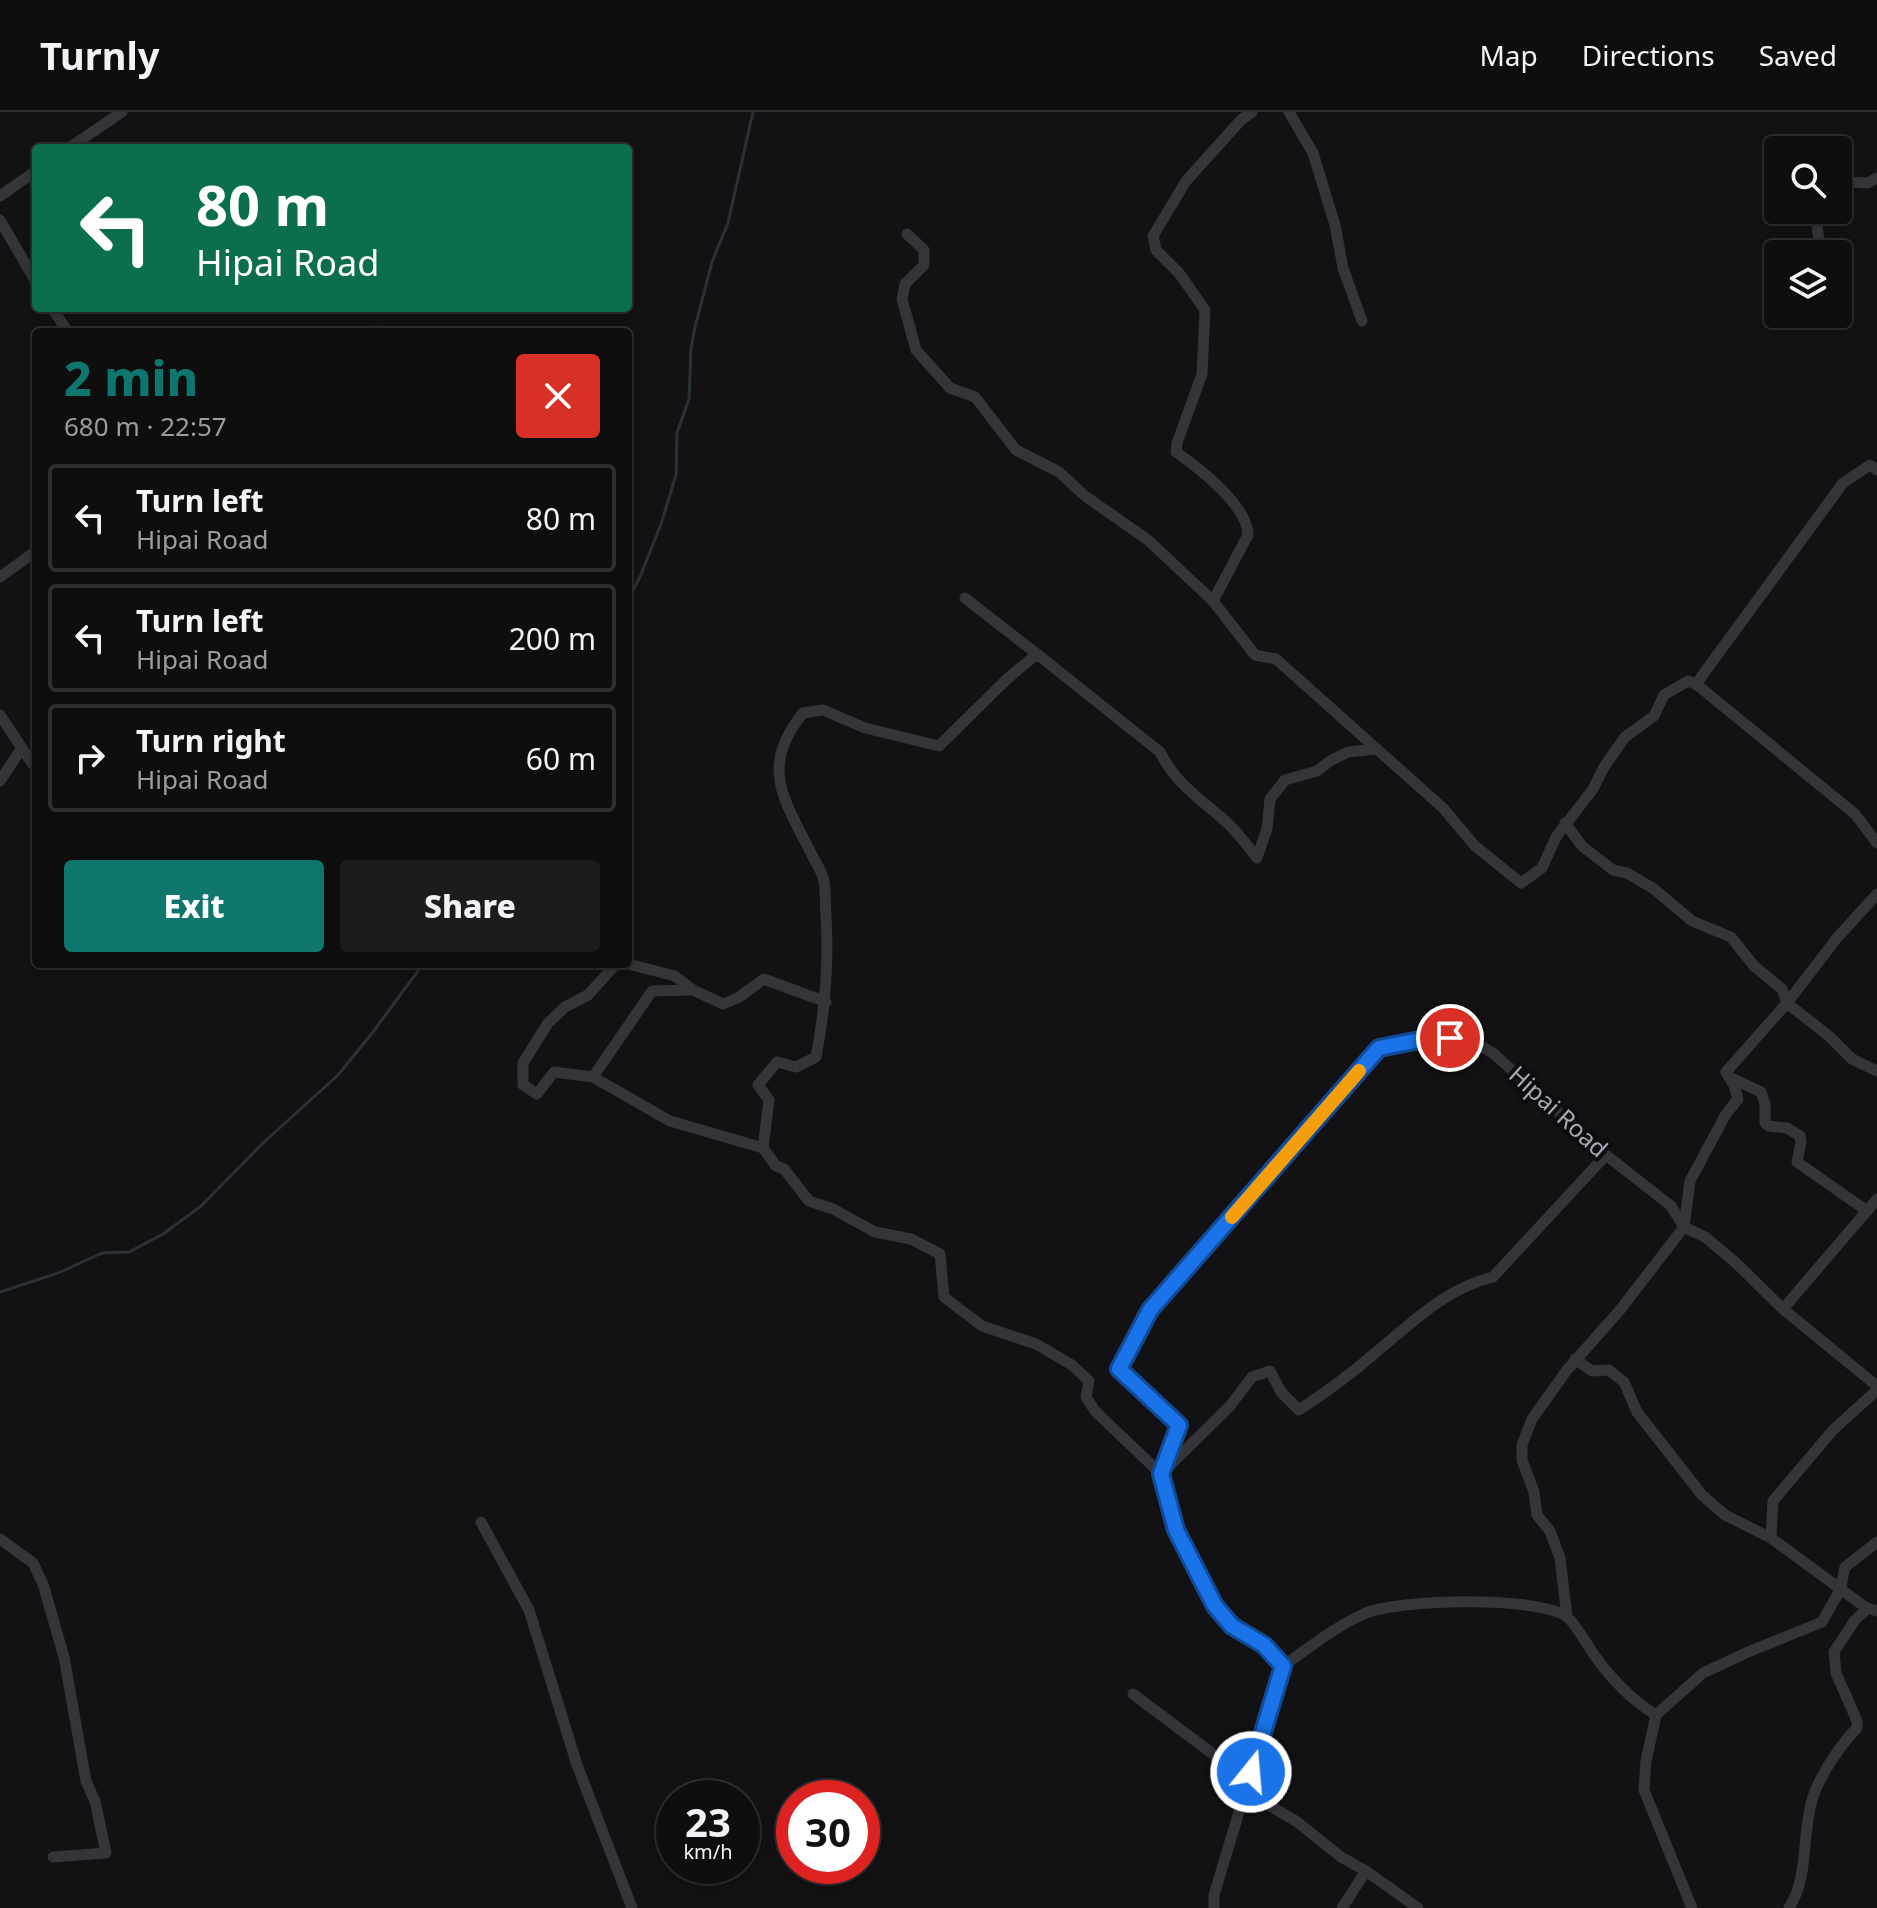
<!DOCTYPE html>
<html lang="en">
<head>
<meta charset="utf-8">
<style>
  :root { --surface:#0e0e0f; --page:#1c1c1d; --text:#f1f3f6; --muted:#9b9c9e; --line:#2e2e2f; --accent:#0f766e }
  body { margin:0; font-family:"Noto Sans",sans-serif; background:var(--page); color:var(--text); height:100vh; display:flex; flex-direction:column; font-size:30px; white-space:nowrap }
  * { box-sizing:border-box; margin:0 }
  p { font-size:26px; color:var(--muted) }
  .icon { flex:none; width:44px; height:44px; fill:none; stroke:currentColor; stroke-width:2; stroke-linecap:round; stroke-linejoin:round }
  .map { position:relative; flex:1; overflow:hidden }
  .panel { position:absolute; left:32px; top:216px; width:600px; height:640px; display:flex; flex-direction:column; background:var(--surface); border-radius:8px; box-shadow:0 4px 12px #0003,0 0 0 2px var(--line) }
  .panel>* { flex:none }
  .hud { position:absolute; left:32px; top:32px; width:600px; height:168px; border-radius:8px; box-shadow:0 4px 12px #0003,0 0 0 2px var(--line); background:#0b6e4f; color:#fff; overflow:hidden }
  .fabs { position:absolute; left:1764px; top:24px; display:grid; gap:16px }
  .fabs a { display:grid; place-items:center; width:88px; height:88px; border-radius:8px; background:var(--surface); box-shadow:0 4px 12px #0003,0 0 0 2px var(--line); font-size:40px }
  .speed { position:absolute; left:656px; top:1668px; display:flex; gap:16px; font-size:40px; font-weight:700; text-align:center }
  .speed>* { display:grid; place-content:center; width:104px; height:104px; border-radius:50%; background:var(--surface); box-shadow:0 4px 12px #0003,0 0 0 2px var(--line); line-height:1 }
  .speed small { font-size:20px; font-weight:400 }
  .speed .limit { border:12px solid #d22; background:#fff; color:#111 }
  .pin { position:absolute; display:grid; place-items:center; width:68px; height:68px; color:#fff; margin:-34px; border:4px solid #fff; border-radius:50%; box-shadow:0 2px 8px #0007 }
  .me { position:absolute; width:88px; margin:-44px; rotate:17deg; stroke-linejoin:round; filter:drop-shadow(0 0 6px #0008) }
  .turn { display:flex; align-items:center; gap:28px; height:168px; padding:0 32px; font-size:36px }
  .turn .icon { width:104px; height:104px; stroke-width:2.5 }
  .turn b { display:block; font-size:56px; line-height:68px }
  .round { display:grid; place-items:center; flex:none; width:84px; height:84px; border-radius:8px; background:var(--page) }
  .summary { display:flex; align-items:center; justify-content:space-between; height:136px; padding:0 32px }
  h1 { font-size:48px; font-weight:800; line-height:60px; color:var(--accent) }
  .cta { display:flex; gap:16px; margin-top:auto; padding:16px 32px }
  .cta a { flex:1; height:92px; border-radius:8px; background:var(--accent); color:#fff; font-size:32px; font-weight:800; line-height:92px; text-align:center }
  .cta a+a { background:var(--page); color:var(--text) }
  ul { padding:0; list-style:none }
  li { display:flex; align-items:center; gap:24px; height:108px; margin:0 16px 12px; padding:0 16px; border:4px solid var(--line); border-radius:8px }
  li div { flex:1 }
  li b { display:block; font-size:30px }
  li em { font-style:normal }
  header { display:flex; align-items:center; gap:48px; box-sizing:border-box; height:112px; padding:0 40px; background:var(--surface); border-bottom:2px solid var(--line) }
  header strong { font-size:38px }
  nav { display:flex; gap:44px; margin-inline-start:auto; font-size:28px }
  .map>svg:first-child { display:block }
</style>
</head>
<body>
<header>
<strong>Turnly</strong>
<nav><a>Map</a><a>Directions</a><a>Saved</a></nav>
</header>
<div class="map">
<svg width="1877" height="1796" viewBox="0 0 1877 1796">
  <rect width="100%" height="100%" fill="#121214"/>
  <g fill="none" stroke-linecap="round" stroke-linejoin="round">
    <g stroke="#293137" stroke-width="3">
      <path d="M628 487 640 465 661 412 676 363 677 321 689 287 691 237 695 215 712 150 728 111 753 0"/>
      <path d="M0 1180 58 1161 102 1141 129 1140 163 1122 201 1094 262 1032 338 963 373 920 423 852"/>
    </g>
    <g stroke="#343439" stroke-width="11">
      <path d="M1289 0 1313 41 1335 113 1343 156 1362 209"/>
      <path d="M69 36 122 0"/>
      <path d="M1838 79 1847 70 1868 71 1877 66"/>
      <path d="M0 84 36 59"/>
      <path d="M0 108 36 170"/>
      <path d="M907 122 924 138V153L905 172 902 187 916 238 950 276 975 285 1016 338 1059 360 1085 384 1148 428 1213 489 1255 543 1276 547 1443 696 1475 734 1521 771 1542 756 1556 725 1593 677 1604 655 1625 625 1654 604 1664 583 1688 569 1696 572"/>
      <path d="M1821 142 1816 107 1826 98"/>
      <path d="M52 196 68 220"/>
      <path d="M375 220 377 219"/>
      <path d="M1877 358 1870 353 1843 371 1696 572 1855 702 1877 731"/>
      <path d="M0 465 36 439"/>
      <path d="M965 486 1037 542"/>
      <path d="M1213 489 1248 423C1248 394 1199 356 1176 340L1177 331 1202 262 1205 198 1179 161 1156 138 1153 124 1186 69 1241 8 1252 0"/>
      <path d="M0 603 36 657"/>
      <path d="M1377 637 1348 640 1330 649 1317 659 1285 668 1270 687 1267 717 1257 746C1247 733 1237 719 1224 708 1198 685 1176 672 1160 640L1037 542 1008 566 939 634 865 616 823 598 803 601C759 655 784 687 811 741 815 750 822 759 824 769 826 780 825 794 826 805 829 854 825 898 816 945L796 955 777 950 758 973 769 988 763 1036 776 1054 784 1057 809 1089 833 1097 875 1120 911 1127 940 1142 944 1185 982 1214 1036 1232 1072 1253 1089 1269 1086 1285 1095 1299 1161 1362 1230 1294 1252 1265 1270 1259 1281 1280 1299 1298C1325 1281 1351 1262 1374 1242 1412 1211 1444 1177 1493 1165L1606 1043"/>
      <path d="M0 669 21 637"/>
      <path d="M1565 711 1582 734 1613 758 1627 761 1654 777 1692 809 1731 825 1754 854 1782 877 1787 891 1837 826 1877 782"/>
      <path d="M616 852 588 883 565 895 548 911 523 951V973L537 982 554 960 593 965 652 879 693 878"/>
      <path d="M628 852 675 864 693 878 723 892 738 886 764 867 826 890"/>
      <path d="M593 965 670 1009 763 1036"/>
      <path d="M1731 966 1761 980 1765 992V1011L1769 1014 1787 1016 1800 1024 1801 1030 1797 1050 1867 1099"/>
      <path d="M1783 1197 1877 1087"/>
      <path d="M1575 1247 1592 1259 1609 1258 1624 1270 1637 1300 1702 1383 1725 1403 1771 1426 1865 1495 1877 1499"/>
      <path d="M481 1410 529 1498 577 1653 632 1796"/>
      <path d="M1771 1426 1773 1389 1833 1318 1877 1278"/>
      <path d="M0 1427 33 1451 43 1472 64 1545 86 1669 95 1689 106 1741 53 1745"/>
      <path d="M1567 1505 1560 1446 1550 1419 1537 1403 1534 1380 1522 1348V1333L1532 1307 1567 1258 1620 1198 1684 1115 1690 1069 1726 1002 1738 987 1734 973 1726 960 1787 891 1830 925 1852 947 1877 959"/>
      <path d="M1283 1554C1310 1535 1336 1514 1366 1501 1402 1487 1533 1484 1566 1504 1575 1510 1588 1535 1595 1544 1612 1568 1632 1588 1656 1603"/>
      <path d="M1133 1582 1241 1663 1247 1681 1296 1709 1341 1745 1366 1759 1418 1796"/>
      <path d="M1214 1796V1783L1283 1554 1264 1533 1232 1514 1215 1494 1176 1418 1161 1362 1179 1313 1119 1257 1150 1198 1379 936 1430 926 1470 927 1494 942 1606 1043 1671 1094 1684 1115 1705 1125 1735 1150 1783 1197 1877 1274"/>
      <path d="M1342 1796 1366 1759"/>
      <path d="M1692 1796 1644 1678 1646 1649 1656 1603 1703 1561 1748 1540 1822 1510 1840 1478 1845 1455 1877 1430"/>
      <path d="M1789 1796C1810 1763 1801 1721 1813 1685 1820 1663 1841 1632 1857 1616V1609L1836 1561 1834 1540 1855 1508 1864 1500 1865 1495"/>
    </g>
  </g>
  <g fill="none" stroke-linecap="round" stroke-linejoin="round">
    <defs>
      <path id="route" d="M1251 1660 1283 1554 1264 1533 1232 1514 1215 1494 1176 1418 1161 1362 1179 1313 1119 1257 1150 1198 1379 936 1430 926H1450"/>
    </defs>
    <use href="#route" stroke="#114b97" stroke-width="20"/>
    <use href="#route" stroke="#1a73e8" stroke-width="14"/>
    <path stroke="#f59e0b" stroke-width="14" d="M1232 1105 1359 959"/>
  </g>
  <g text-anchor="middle" stroke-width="8" stroke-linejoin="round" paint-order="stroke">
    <g font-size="24" fill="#a4a9b4" stroke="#0d0d0f">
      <text transform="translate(1558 1000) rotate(42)" y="8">Hipai Road</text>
    </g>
  </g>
</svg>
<div class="fabs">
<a><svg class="icon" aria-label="search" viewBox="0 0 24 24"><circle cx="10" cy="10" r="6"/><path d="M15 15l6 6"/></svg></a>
<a><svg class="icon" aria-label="layers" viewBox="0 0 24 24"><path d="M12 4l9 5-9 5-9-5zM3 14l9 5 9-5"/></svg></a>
</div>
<div class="speed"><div>23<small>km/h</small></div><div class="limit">30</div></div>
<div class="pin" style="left:1450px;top:926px;background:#d93025"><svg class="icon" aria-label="arrive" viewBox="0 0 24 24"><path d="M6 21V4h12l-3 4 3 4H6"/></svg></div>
<svg class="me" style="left:1251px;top:1660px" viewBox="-20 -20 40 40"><circle r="17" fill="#1a73e8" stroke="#fff" stroke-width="3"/><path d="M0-11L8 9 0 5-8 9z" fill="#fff"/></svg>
<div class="hud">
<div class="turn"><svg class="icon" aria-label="left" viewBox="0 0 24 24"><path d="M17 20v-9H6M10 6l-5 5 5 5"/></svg><div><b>80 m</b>Hipai Road</div></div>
</div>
<section class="panel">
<div class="summary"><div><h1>2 min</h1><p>680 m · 22:57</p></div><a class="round" style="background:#d93025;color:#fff"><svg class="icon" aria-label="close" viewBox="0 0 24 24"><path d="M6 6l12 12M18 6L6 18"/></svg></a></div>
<ul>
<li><svg class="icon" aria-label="left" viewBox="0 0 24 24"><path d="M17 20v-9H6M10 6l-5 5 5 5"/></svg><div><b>Turn left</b><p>Hipai Road</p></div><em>80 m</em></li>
<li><svg class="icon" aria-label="left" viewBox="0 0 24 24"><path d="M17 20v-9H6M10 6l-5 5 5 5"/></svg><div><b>Turn left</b><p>Hipai Road</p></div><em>200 m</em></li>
<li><svg class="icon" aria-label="right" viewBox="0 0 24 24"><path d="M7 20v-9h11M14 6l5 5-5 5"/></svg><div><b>Turn right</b><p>Hipai Road</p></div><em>60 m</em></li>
</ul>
<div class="cta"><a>Exit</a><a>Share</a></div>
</section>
</div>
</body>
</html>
